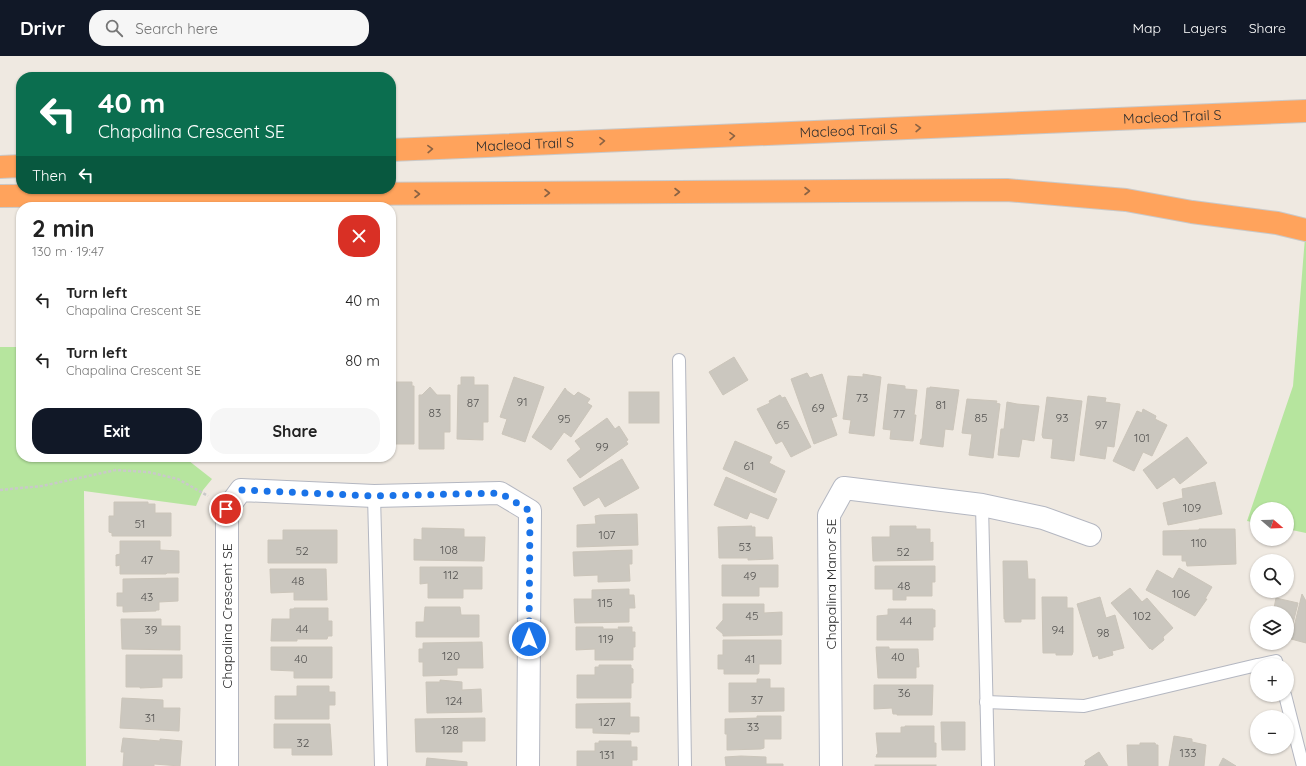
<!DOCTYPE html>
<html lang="en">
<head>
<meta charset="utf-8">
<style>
  :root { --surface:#fff; --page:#f6f6f6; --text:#222; --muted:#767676; --accent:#111827 }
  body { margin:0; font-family:Quicksand,sans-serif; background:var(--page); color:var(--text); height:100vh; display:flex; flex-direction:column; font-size:15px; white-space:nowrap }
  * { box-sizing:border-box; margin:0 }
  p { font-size:13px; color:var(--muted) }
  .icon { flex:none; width:22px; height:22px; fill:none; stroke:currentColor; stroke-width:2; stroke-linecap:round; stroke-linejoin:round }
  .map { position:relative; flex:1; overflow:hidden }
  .side { position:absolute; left:16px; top:146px; width:380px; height:260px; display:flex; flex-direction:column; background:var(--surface); border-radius:16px; box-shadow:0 1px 3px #0004 }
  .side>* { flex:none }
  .banner { position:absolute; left:16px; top:16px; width:380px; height:122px; border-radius:16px; box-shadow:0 1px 3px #0004; background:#0b6e4f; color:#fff; overflow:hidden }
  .needle { width:26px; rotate:109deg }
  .controls { position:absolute; left:1250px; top:446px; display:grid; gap:8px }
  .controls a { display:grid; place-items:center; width:44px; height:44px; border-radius:50%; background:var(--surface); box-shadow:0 1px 3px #0004; font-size:20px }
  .pin { position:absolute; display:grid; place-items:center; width:34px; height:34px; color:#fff; margin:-17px; border:2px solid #fff; border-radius:50%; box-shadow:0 1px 4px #0007 }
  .me { position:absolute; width:44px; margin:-22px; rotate:0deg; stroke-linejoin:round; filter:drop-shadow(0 0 3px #0008) }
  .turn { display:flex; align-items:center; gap:14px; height:84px; padding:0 16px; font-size:18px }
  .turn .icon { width:52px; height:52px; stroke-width:2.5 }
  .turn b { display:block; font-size:28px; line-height:34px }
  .then { display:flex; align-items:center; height:38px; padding:0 16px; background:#0003; gap:8px; font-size:15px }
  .round { display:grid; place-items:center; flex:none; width:42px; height:42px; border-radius:16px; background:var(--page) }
  .overview { display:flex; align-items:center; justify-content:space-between; height:68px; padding:0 16px }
  h1 { font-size:24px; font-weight:700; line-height:30px }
  .primary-button { display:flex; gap:8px; margin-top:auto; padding:8px 16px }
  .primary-button a { flex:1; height:46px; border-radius:16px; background:var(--accent); color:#fff; font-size:16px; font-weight:700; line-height:46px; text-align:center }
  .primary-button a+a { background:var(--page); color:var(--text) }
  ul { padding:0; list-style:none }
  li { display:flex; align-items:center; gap:12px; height:60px; padding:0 16px }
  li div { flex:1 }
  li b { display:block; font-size:15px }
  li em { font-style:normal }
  header { display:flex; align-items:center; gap:24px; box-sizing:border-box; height:56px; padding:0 20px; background:var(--accent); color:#fff }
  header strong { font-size:19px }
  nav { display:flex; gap:22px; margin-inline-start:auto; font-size:14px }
  .search { width:280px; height:36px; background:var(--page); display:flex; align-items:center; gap:10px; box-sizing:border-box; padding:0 14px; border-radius:16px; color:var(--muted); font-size:15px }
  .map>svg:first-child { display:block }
</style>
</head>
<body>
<header>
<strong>Drivr</strong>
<div class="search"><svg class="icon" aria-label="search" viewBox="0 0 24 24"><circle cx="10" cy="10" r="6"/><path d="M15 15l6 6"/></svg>Search here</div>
<nav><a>Map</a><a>Layers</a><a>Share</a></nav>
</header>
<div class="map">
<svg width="1306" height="710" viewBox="0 0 1306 710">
  <rect width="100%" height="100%" fill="#efe9e1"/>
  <g fill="#b6e59e">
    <path d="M1306 169V477L1287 473V453H1257V467L1247 465 1293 330Z"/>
    <path d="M0 291H21V401H184L212 423 203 434 196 450 84 435 86 710H0Z"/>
  </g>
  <g fill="#cbc7bf" stroke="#cbc5ba">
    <path d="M734 301 748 324 723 339 709 316Z"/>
    <path d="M807 317 810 322 822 318 837 360 831 362 837 379 814 388 791 323Z"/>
    <path d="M863 318 881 321 874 380 849 377 851 364 843 363 848 320 863 321Z"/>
    <path d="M461 321H474V329H488V366H483V384L457 383 458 329H461Z"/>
    <path d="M514 321 544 331 525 386 502 378 507 363 500 361Z"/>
    <path d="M396 326H412V330H414V388H391V329H396Z"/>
    <path d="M888 328 905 330V333L917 334 914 359H916L913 385 890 383 891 374 883 373Z"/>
    <path d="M430 331 437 339H450V376H444V393H419V339H422Z"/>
    <path d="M930 331 959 334 953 374 945 373 943 391 920 388 921 383H922L927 332H930Z"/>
    <path d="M565 332 566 333V334L574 340 578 336 590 343 587 347 592 350 571 381 564 376 551 394 532 381Z"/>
    <rect x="629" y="336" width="30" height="31"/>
    <path d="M780 339 782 342 785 341 811 391 791 401 782 385 776 388 757 353 770 347 769 345Z"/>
    <path d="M1088 340 1106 342 1105 346 1120 348 1114 391 1107 390 1105 403 1080 399Z"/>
    <path d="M1047 341 1082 345 1074 405 1051 402 1053 383 1043 382 1042 379Z"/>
    <path d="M967 343 997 345 996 347 1000 348 993 402 969 399 972 378 962 377Z"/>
    <path d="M1007 346 1017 348 1039 350 1034 385 1022 383 1019 401 998 399 1001 373H1004Z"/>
    <path d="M1143 353 1156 360 1155 363 1167 369 1152 400 1143 396 1134 415 1113 405 1137 355 1142 357Z"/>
    <path d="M607 362 615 373 619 370 628 384 626 385 628 388 580 422 567 404 581 393 575 385Z"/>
    <path d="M1187 381 1207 407 1180 428 1174 421 1157 433 1143 414Z"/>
    <path d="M735 385 772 401 769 407 785 415 775 437 723 413Z"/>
    <path d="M622 403 639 432 605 451 599 441 584 450 573 432Z"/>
    <path d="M726 421 777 443 768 463 750 456 747 463 744 462 714 449Z"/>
    <path d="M1215 426 1222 458 1168 469 1163 447 1183 442 1182 433Z"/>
    <path d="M114 446H148V448H155V457H171V480H112V477L109 476V460H114Z"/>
    <path d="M637 458 638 489 577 491V469L596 468 595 460 600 459Z"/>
    <path d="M752 470 751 471H755V481H772L773 503 748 504V502H719L718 471Z"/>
    <path d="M890 470H916V473H930V487L933 486V504L873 505 872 481H890Z"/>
    <path d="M422 472 464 473V481H485L484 505 414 504V483L422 484Z"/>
    <path d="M1199 473H1235L1236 508 1187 510 1186 505H1182V499H1163V475L1199 474Z"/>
    <path d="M283 474H337V507H268V484H283Z"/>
    <path d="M120 485H160V494L179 495V517H167L166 518H120V509L116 510V499L120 498Z"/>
    <path d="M632 494V508H629L630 525 598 526V519L574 520 573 496Z"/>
    <path d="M1003 505H1027L1028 523H1035V563H1021V566H1005V563H1004Z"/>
    <path d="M722 509H778V531H759V540H722Z"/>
    <path d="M875 510H935V526H932V540H906V544H893V533H875Z"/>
    <path d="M420 511H482V533H463V542H428V527L420 528Z"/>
    <path d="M1179 512 1212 531 1205 543H1207L1195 560 1146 534 1157 514 1173 523Z"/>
    <path d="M270 513H326L327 544H294V536L271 537Z"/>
    <path d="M178 522V545L159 546V554H156V555L123 556V550H117V537H123V523Z"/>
    <path d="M1130 532 1142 546 1147 542 1173 572 1163 581 1164 584 1152 594 1151 592 1150 593 1111 547Z"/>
    <path d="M629 533V539H634L635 552H629V566L575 567 574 543H592V534Z"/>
    <path d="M1302 538 1306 545V587L1291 583Z"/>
    <path d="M1042 541H1067V552H1073V596L1072 599H1056V597H1043Z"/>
    <path d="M1100 541 1106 562 1115 559 1124 592 1112 595 1113 599 1099 603 1098 599 1093 601 1077 548Z"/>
    <path d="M1276 542 1298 547 1290 580 1287 579V557H1273Z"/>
    <path d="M723 548H764V557L782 556V579L723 580V578L716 572 723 564Z"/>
    <path d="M425 551H460L461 559H479V581H416V566H424Z"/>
    <path d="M294 552H328V565H332V580H328L327 583H297V585H271L272 563H290V553H294Z"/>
    <path d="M888 553H933V554H935V571H933V584H877V560L888 559Z"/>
    <path d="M121 563H161V570H180V594L122 593Z"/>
    <path d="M576 571H603V573H619L618 571H632V576H635V591H633V604H595V593L576 594Z"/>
    <path d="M723 584H781V608H759V616L758 618H724V613H718V599H723Z"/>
    <path d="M482 586 483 612H457V619L423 620V606H419V593H423V587Z"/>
    <path d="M271 591H332V622H294V615L271 614Z"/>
    <path d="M876 591H889V593H918L919 611H916V622H878Z"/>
    <path d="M126 599H182V622H162V631L140 632V631H126Z"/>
    <path d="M599 609H631V612L633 613V627H631V642H577V619H595V611H599Z"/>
    <path d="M757 623H770V632H784V655L729 656V627H757Z"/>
    <path d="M440 624 462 626V634L481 633 482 656 427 657 426 626H440Z"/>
    <path d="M874 629H933L932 659H897V658H893L892 652 874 653Z"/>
    <path d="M297 630H329V636H335V649H329V663H275V640H297Z"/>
    <path d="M122 642 163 644V652H180L179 675 120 672Z"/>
    <path d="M630 647V661H639V676H630V678L593 677V672H576V648Z"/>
    <path d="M757 660H781V683H764V692L761 693 727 694V678H725V663L757 662Z"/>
    <path d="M485 662V685H462V696H416L415 663Z"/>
    <path d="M941 666H965V694H942Z"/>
    <path d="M274 668H330L332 699H292V692H274Z"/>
    <path d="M905 670H934V687H936V701H876L877 698H878L876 677H901V671H905Z"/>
    <path d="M1174 680 1192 683V686L1206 689 1204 710H1169Z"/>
    <path d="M123 682 160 685V683L182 685 180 710 154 708V710H123L124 696H121Z"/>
    <path d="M599 685H631V691H637V704H632V710H577V695H595V687H599Z"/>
    <path d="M1140 687H1155L1156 689H1158V710H1128L1127 689H1140Z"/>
    <path d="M1099 696 1108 710H1084L1086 708 1085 705Z"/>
    <path d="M741 700 766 701V708H783V710H726L725 701Z"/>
    <path d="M427 702 467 706V710H426Z"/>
    <path d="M1223 702 1236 710H1219Z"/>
    <rect x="875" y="709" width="61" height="1"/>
  </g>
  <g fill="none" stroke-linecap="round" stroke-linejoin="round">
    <defs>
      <g id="service">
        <path d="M679 304 685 710"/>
        <path d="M374 440 381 710"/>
        <path d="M982 449 988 710"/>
        <path d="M1258 609 1276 605 1277 609"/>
        <path d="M1285 639 1303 710"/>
        <path d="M986 646 1084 650 1257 609"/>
      </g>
      <g id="minor">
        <path d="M227 710V453L241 434 374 440 500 437 530 455 528 710"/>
        <path d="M831 710 829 459 844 432 982 449 1043 462 1090 479"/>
      </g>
      <g id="motorway">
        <path id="s1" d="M391 94 1306 55"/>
        <path d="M0 111 21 110"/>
        <path d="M0 140 1007 134 1126 144 1192 156 1277 167 1306 174"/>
      </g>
    </defs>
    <use href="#service" stroke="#b4b7c1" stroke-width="14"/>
    <use href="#minor" stroke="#b4b7c1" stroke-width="24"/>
    <use href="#motorway" stroke="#c9c9c9" stroke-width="24"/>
    <path stroke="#c9c9c9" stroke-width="2.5" stroke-dasharray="3 2" stroke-linecap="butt" d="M0 434 42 430 116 414 148 416 178 423 208 440"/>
    <use href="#service" stroke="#fff" stroke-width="12"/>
    <use href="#minor" stroke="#fff" stroke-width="22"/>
    <use href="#motorway" stroke="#ffa35c" stroke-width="22"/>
  </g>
  <defs><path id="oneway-chevron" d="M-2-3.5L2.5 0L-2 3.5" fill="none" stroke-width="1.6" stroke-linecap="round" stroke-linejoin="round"/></defs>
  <g stroke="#8c6343">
    <use href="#oneway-chevron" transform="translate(918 72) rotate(-2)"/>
    <use href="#oneway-chevron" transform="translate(732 80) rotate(-2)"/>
    <use href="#oneway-chevron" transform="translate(602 85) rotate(-2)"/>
    <use href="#oneway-chevron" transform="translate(430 93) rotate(-2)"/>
    <use href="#oneway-chevron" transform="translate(807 135)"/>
    <use href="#oneway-chevron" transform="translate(677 136)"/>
    <use href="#oneway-chevron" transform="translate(547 137)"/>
    <use href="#oneway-chevron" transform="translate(417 138)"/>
  </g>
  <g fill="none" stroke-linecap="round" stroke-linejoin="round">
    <path stroke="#1a73e8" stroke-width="7" stroke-dasharray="0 12.6" d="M226 453 241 434 374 440 500 437 530 455 529 583"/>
  </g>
  <g text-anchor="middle" stroke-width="3" stroke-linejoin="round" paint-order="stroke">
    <g font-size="12" fill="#555452">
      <text x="862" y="346">73</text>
      <text x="522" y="350">91</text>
      <text x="473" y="351">87</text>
      <text x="941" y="353">81</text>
      <text x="818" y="356">69</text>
      <text x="435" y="361">83</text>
      <text x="899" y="362">77</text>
      <text x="981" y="366">85</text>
      <text x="1062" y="366">93</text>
      <text x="564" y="367">95</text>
      <text x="783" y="373">65</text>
      <text x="1101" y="373">97</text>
      <text x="1142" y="386">101</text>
      <text x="602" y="395">99</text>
      <text x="749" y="414">61</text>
      <text x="1192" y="456">109</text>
      <text x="140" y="472">51</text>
      <text x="607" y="483">107</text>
      <text x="1199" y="491">110</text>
      <text x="745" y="495">53</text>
      <text x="449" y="498">108</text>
      <text x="302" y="499">52</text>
      <text x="903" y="500">52</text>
      <text x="147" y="508">47</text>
      <text x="451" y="523">112</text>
      <text x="750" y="524">49</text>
      <text x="298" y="529">48</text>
      <text x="904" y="534">48</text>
      <text x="1181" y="542">106</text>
      <text x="147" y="545">43</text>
      <text x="605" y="551">115</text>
      <text x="752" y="564">45</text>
      <text x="1142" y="564">102</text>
      <text x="906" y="569">44</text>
      <text x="302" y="577">44</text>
      <text x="151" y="578">39</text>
      <text x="1058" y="578">94</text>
      <text x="1103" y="581">98</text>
      <text x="606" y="587">119</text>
      <text x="451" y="604">120</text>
      <text x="898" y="605">40</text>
      <text x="301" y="607">40</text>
      <text x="750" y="607">41</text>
      <text x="904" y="641">36</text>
      <text x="757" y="648">37</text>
      <text x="454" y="649">124</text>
      <text x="150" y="666">31</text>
      <text x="607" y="670">127</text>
      <text x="753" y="675">33</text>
      <text x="450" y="678">128</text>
      <text x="303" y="691">32</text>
      <text x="1188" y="701">133</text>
      <text x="607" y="703">131</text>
    </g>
    <g font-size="14" fill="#2e2e2e" stroke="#fff">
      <text dy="5" stroke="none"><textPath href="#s1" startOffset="782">Macleod Trail S</textPath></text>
      <text dy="5" stroke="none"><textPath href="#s1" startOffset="458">Macleod Trail S</textPath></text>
      <text dy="5" stroke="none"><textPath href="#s1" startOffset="134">Macleod Trail S</textPath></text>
      <text transform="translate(831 528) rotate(-90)" y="5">Chapalina Manor SE</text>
      <text transform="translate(227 560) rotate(-90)" y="5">Chapalina Crescent SE</text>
    </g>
  </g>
</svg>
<div class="controls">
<a><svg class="needle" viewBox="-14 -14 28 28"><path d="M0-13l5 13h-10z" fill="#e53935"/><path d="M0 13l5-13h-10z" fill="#767676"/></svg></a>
<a><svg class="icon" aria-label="search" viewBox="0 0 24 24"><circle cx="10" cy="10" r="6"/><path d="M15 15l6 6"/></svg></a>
<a><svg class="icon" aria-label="layers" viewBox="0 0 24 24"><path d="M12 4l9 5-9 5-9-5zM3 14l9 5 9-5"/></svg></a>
<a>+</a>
<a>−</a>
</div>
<div class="pin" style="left:226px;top:453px;background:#d93025"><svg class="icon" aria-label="arrive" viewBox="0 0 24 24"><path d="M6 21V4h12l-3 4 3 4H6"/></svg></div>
<svg class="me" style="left:529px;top:583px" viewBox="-20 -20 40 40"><circle r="17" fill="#1a73e8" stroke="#fff" stroke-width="3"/><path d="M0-11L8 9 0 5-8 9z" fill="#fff"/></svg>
<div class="banner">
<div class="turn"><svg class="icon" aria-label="left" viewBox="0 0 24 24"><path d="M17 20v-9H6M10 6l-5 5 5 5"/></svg><div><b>40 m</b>Chapalina Crescent SE</div></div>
<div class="then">Then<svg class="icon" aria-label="left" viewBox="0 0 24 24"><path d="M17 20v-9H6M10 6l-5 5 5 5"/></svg></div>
</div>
<section class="side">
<div class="overview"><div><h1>2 min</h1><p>130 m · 19:47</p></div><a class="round" style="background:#d93025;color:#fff"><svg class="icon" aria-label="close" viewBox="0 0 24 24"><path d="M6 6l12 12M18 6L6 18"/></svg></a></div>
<ul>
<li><svg class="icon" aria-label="left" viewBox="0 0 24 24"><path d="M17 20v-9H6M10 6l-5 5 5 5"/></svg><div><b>Turn left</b><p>Chapalina Crescent SE</p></div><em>40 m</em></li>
<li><svg class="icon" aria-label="left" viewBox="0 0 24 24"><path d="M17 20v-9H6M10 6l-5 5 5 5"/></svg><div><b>Turn left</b><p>Chapalina Crescent SE</p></div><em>80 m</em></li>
</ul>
<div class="primary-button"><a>Exit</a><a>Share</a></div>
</section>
</div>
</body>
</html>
